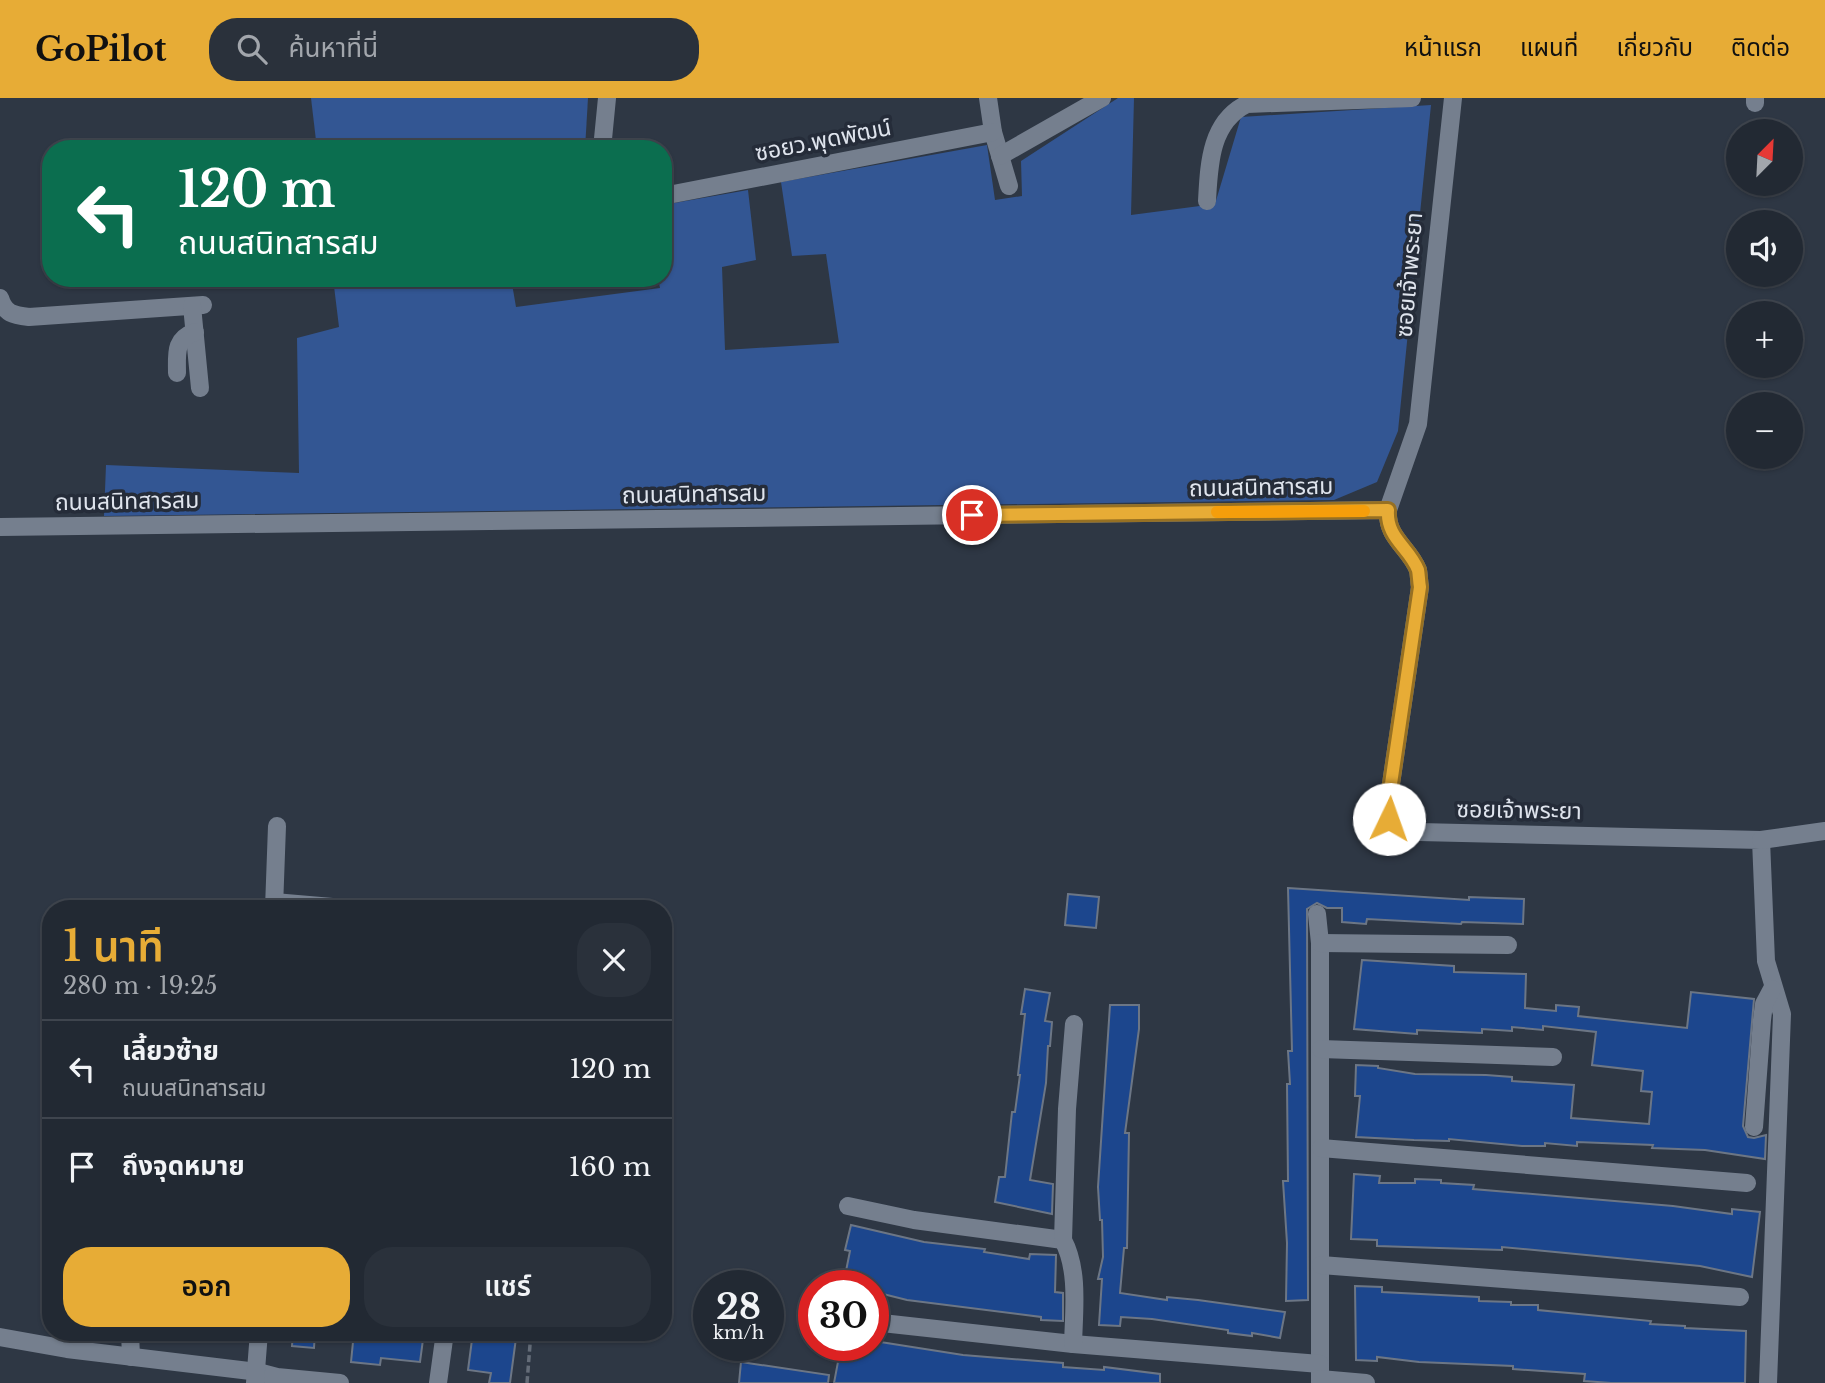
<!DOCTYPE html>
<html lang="th">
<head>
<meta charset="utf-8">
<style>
  :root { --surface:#222933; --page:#2a313b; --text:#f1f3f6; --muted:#a2a6ac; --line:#3f454e; --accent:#e7ac36 }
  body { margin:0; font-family:"Libre Baskerville","Noto Sans Thai",serif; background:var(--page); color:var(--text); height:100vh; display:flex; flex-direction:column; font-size:26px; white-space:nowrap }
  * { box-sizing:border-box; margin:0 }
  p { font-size:23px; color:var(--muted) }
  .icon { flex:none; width:38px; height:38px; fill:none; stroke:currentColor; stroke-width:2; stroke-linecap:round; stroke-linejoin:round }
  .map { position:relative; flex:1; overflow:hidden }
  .drawer { position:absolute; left:42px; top:802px; width:630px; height:441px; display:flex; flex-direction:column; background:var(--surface); border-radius:28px; box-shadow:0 2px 5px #0004,0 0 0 2px var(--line) }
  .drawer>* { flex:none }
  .guide { position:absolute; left:42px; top:42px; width:630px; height:147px; border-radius:28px; box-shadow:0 2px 5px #0004,0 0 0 2px var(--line); background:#0b6e4f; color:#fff; overflow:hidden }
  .needle { width:46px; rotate:24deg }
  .controls { position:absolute; left:1726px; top:21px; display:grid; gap:14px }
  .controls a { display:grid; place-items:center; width:77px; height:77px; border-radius:50%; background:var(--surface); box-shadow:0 2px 5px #0004,0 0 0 2px var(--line); font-size:35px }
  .speed { position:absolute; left:693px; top:1172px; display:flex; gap:14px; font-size:35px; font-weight:700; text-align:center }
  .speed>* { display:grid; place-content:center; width:91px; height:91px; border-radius:50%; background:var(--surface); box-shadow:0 2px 5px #0004,0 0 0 2px var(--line); line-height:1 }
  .speed small { font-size:18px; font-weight:400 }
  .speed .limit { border:10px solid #d22; background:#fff; color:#111 }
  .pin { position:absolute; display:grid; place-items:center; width:60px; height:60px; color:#fff; margin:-30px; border:4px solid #fff; border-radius:50%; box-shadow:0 2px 7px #0007 }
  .me { position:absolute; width:77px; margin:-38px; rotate:3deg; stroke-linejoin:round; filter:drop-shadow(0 0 5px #0008) }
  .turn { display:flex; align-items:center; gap:24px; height:147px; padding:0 21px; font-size:32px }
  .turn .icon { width:91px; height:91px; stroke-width:2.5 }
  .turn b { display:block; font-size:49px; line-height:60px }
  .round { display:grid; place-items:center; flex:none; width:74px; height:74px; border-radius:28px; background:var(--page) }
  .head { display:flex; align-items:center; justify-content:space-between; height:119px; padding:0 21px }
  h1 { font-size:42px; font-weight:600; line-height:52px; color:var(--accent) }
  .cta { display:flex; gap:14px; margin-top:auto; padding:14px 21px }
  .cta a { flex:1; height:80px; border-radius:28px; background:var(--accent); color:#111; font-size:28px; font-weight:600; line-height:80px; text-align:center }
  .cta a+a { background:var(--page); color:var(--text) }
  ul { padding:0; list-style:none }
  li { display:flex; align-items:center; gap:21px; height:98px; padding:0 21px; border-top:2px solid var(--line) }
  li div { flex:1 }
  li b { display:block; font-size:26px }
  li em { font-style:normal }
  header { display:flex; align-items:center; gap:42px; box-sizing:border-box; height:98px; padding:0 35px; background:var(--accent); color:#111 }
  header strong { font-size:33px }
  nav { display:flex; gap:38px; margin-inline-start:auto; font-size:24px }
  .search { width:490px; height:63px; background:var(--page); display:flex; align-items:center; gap:18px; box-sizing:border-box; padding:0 24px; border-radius:28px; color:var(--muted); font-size:26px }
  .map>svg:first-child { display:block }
</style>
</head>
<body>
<header>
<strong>GoPilot</strong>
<div class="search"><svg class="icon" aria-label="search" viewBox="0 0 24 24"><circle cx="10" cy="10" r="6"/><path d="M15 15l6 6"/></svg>ค้นหาที่นี่</div>
<nav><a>หน้าแรก</a><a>แผนที่</a><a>เกี่ยวกับ</a><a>ติดต่อ</a></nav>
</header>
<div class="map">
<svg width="1825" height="1285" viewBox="0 0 1825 1285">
  <rect width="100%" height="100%" fill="#2e3744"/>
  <g fill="#335693">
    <path d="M311 0H588L585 51H317Z"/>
    <path d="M1118 0H1134L1131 117 1215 106 1241 19 1431 7 1398 333 1377 384 1334 402 104 418 106 367 299 375 297 240 339 229 333 180H511L516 209 660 190 658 180H663V107L748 92 756 162 722 169 725 252 839 245 826 156 792 158 781 84 987 47 995 102 1022 98 1021 63Z"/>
  </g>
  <g fill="#1c468d" stroke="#6c7685" stroke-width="2">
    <path d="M1288 790 1469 802V799L1524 801 1523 826 1462 824 1461 826 1367 821 1366 826 1342 824V810H1327L1317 805 1307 811 1308 1202 1286 1203 1287 1145 1283 1083H1288L1287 986H1290L1288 953H1292Z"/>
    <path d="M1068 796 1099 799 1096 830 1065 827Z"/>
    <path d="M1362 862 1454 868V874L1526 876 1525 910 1556 913V907L1579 909 1578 918 1687 930 1691 894 1754 901 1743 1028 1748 1039 1754 1040 1766 1037 1765 1061 1705 1052 1652 1050 1653 1047 1577 1044V1048L1545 1045V1048H1522L1449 1041V1043L1414 1042 1356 1039 1360 998H1355L1356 967 1378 968V970L1415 976 1486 977 1512 979V983L1574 987 1571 1020 1649 1026 1652 994 1641 993 1643 973 1592 967 1596 934 1543 928V932L1512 929V933L1482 931V935L1417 932V936L1354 931Z"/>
    <path d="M1025 891 1050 895 1045 923 1052 924 1050 948H1048L1046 985 1030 1082 1053 1086 1052 1116 995 1104 999 1079H1005L1012 1014H1015L1020 977H1018L1025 916H1021Z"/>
    <path d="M1110 907H1139V931L1125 1035H1129L1127 1150H1124L1120 1195 1167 1202V1199L1198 1202 1285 1214 1280 1240 1252 1235V1238L1228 1235V1232L1152 1221 1121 1219 1120 1228 1099 1227 1102 1181H1098L1103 1159 1102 1122H1100L1098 1089Z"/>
    <path d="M1354 1076 1380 1078 1379 1085H1415V1081L1441 1082V1085L1474 1087 1473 1091 1673 1108 1732 1116V1111L1760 1114 1752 1179 1700 1168 1502 1149V1152L1377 1148V1142L1351 1141Z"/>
    <path d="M851 1127 924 1144 985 1151 984 1154 1029 1161 1030 1156 1056 1157 1055 1194 1063 1195V1223L1041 1222V1219L907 1202 875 1194 876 1188H843L850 1153 845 1152Z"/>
    <path d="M1355 1188 1382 1189V1194L1479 1199V1203L1511 1204V1207H1538V1212L1651 1223 1650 1226 1685 1228V1230L1746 1233 1745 1285H1611L1584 1283 1585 1276 1513 1271V1268L1419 1264 1377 1259V1263L1356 1262Z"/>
    <path d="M293 1234H315L314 1250 292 1248Z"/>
    <path d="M354 1234H424L420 1264 381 1260 380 1267 351 1264Z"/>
    <path d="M473 1234 516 1240 510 1285H489L491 1275 468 1272Z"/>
    <path d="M874 1243 963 1257 1063 1265V1269L1104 1272V1269L1160 1276V1285H834L841 1248H873Z"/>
    <path d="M741 1264 829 1277 828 1285H739Z"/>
  </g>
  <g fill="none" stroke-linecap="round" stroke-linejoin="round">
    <path stroke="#646c78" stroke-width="3.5" stroke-dasharray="7 3.5" stroke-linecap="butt" d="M527 1285 531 1234"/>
    <g stroke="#757f8e" stroke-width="18">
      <path d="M988 0 993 34 1009 88"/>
      <path d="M1453 0 1418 326 1388 412C1386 440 1409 449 1418 472 1419 477 1419 484 1420 489L1387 713 1389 721 1403 731 1419 734 1761 742 1766 863 1782 916 1768 1285"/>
      <path d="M1755 5V0"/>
      <path d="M602 51 607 0"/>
      <path d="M1000 58 1102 0"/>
      <path d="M663 98 993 34"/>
      <path d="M1207 103C1209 67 1210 24 1247 6L1412 0"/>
      <path d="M0 200C5 216 13 217 29 219L203 207"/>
      <path d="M192 208 200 290"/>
      <path d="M177 275C177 256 174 241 195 234"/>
      <path d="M0 429 1388 412"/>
      <path d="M1761 742 1825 733"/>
      <path d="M274 804 344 810"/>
      <path d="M274 810 277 728"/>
      <path d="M1317 816 1320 845V1285"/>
      <path d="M1320 845 1508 847"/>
      <path d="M1321 951 1553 959"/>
      <path d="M1754 1029 1762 922 1764 906 1772 891"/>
      <path d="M1321 1050 1747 1085"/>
      <path d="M848 1108 914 1122 1063 1142"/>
      <path d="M1321 1167 1740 1199"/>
      <path d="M873 1224 1073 1246 1320 1266"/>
      <path d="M130 1234 131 1259"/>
      <path d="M0 1239 67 1251 258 1274 277 1279 340 1285"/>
      <path d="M1073 1246C1074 1212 1079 1172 1063 1142L1067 1011 1074 926"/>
      <path d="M1320 1281 1366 1285"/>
      <path d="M255 1285 259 1234"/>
      <path d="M438 1285 445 1234"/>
    </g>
  </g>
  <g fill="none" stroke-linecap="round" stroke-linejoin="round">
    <defs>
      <path id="route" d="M972 417 1388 412C1386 440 1409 449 1418 472 1419 477 1419 484 1420 489L1387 713 1389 721"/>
    </defs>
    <use href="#route" stroke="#967023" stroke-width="18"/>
    <use href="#route" stroke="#e7ac36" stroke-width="12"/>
    <path stroke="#f59e0b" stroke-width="12" d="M1217 414 1364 413"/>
  </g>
  <g text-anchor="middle" stroke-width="7" stroke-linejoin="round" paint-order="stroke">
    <g font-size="23" fill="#dfe4ed" stroke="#252c39">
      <text transform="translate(823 42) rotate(-11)" y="8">ซอยว.พุดพัฒน์</text>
      <text transform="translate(1409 177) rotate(-85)" y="8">ซอยเจ้าพระยา</text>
      <text transform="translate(1261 389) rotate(-1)" y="8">ถนนสนิทสารสม</text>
      <text transform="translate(694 396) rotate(-1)" y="8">ถนนสนิทสารสม</text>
      <text transform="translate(127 403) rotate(-1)" y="8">ถนนสนิทสารสม</text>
      <text transform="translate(1519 712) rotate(1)" y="8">ซอยเจ้าพระยา</text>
    </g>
  </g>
</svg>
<div class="controls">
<a><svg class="needle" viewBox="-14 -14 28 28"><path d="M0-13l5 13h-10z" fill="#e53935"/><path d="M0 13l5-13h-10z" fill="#a2a6ac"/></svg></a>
<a><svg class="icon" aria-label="sound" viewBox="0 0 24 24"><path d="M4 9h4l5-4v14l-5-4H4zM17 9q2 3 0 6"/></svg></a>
<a>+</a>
<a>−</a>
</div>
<div class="speed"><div>28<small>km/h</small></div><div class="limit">30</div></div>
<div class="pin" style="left:972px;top:417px;background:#d93025"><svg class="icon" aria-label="arrive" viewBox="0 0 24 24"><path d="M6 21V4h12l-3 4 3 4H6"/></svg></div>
<svg class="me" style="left:1389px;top:721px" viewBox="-20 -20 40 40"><circle r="19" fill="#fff"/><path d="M0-13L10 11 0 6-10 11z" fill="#e7ac36"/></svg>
<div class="guide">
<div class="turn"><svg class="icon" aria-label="left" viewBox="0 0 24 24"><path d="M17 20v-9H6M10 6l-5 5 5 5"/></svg><div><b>120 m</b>ถนนสนิทสารสม</div></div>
</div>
<section class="drawer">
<div class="head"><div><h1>1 นาที</h1><p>280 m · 19:25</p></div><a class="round"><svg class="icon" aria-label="close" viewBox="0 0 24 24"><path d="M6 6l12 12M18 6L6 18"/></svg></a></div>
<ul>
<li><svg class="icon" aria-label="left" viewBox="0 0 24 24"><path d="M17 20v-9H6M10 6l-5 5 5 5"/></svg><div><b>เลี้ยวซ้าย</b><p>ถนนสนิทสารสม</p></div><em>120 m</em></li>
<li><svg class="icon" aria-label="arrive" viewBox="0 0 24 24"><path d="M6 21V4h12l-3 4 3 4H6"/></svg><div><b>ถึงจุดหมาย</b></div><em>160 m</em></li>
</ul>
<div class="cta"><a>ออก</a><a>แชร์</a></div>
</section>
</div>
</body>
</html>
